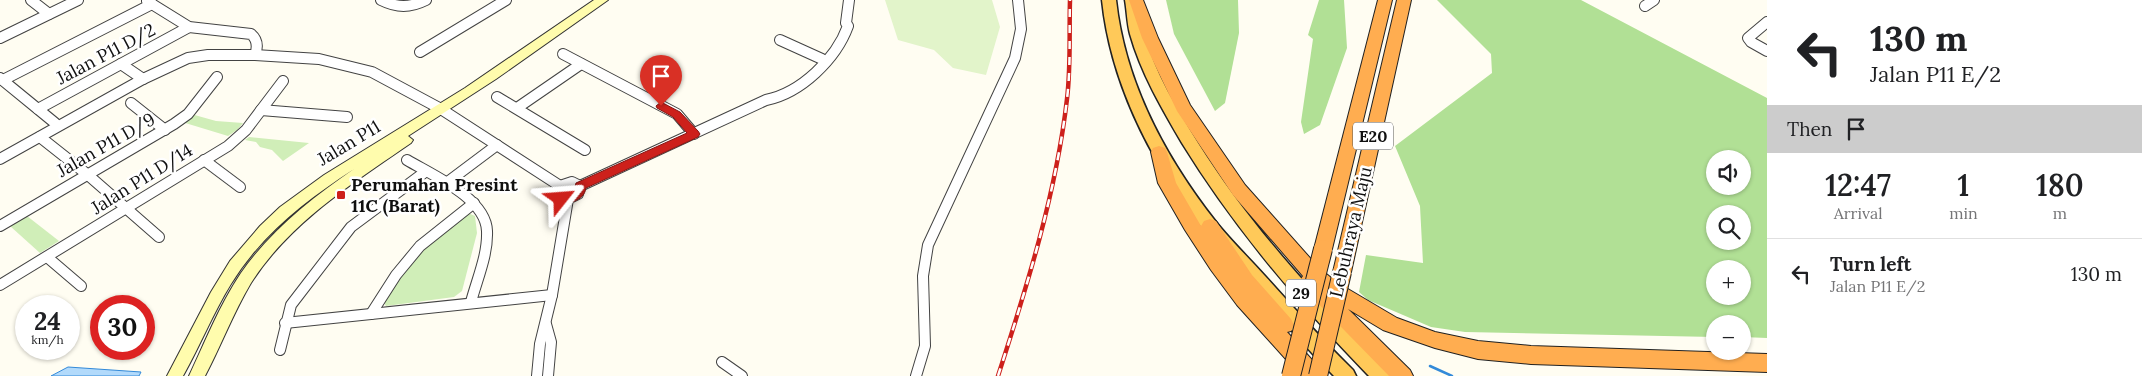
<!DOCTYPE html>
<html lang="en">
<head>
<meta charset="utf-8">
<style>
  :root { --surface:#fff; --page:#f6f6f6; --text:#202124; --muted:#757577; --line:#e0e0e0 }
  body { margin:0; font-family:Lora,serif; background:var(--page); color:var(--text); height:100vh; display:flex; flex-direction:column; font-size:19px; white-space:nowrap }
  * { box-sizing:border-box; margin:0 }
  p { font-size:16px; color:var(--muted) }
  .icon { flex:none; width:28px; height:28px; fill:none; stroke:currentColor; stroke-width:2; stroke-linecap:round; stroke-linejoin:round }
  .map { position:relative; flex:1; overflow:hidden }
  .details { display:flex; flex-direction:column; background:var(--surface); width:375px }
  .details>* { flex:none }
  .banner { background:#fff; color:var(--text); overflow:hidden }
  .controls { position:absolute; left:1706px; top:150px; display:grid; gap:10px }
  .controls a { display:grid; place-items:center; width:45px; height:45px; border-radius:50%; background:var(--surface); box-shadow:0 1px 4px #0004; font-size:25px }
  .speed { position:absolute; left:15px; top:295px; display:flex; gap:10px; font-size:25px; font-weight:700; text-align:center }
  .speed>* { display:grid; place-content:center; width:65px; height:65px; border-radius:50%; background:var(--surface); box-shadow:0 1px 4px #0004; line-height:1 }
  .speed small { font-size:12px; font-weight:400 }
  .speed .limit { border:8px solid #d22; background:#fff; color:#111 }
  .pin { position:absolute; display:grid; place-items:center; width:42px; height:42px; color:#fff; margin:-51px -21px; border-radius:50% 50% 50% 0; rotate:-45deg; box-shadow:0 0 5px #0007 }
  .pin .icon { rotate:45deg }
  .me { position:absolute; width:55px; margin:-28px; rotate:62deg; stroke-linejoin:round; filter:drop-shadow(0 0 4px #0008) }
  .turn { display:flex; align-items:center; gap:18px; height:105px; padding:0 20px; font-size:22px }
  .turn .icon { width:65px; height:65px; stroke-width:2.5 }
  .turn b { display:block; font-size:35px; line-height:42px }
  .then { display:flex; align-items:center; height:48px; padding:0 20px; background:#0003; gap:10px; font-size:19px }
  .eta { display:flex; justify-content:space-evenly; align-items:center; height:85px; text-align:center }
  .eta b { font-size:30px; font-weight:600; line-height:35px }
  ul { padding:0; list-style:none }
  li { display:flex; align-items:center; gap:15px; height:70px; padding:0 20px; border-top:1px solid var(--line) }
  li div { flex:1 }
  li b { display:block; font-size:19px }
  li em { font-style:normal }
  main { display:flex; flex:1; min-height:0 }
  .map>svg:first-child { display:block }
</style>
</head>
<body>
<main>
<div class="map">
<svg width="1767" height="376" viewBox="0 0 1767 376">
  <rect width="100%" height="100%" fill="#fffdf2"/>
  <g fill="#d0eeb8">
    <path d="M191 114 216 121 243 123 237 130 228 136 182 122Z"/>
    <path d="M249 137 309 143 283 161 272 150 260 147 256 142 245 140Z"/>
    <path d="M468 213 475 216 477 233 462 291 454 297 386 306 383 301 417 252Z"/>
    <path d="M27 216 59 241 40 253 10 226Z"/>
  </g>
  <g fill="#b1e095" fill-rule="evenodd">
    <path d="M1166 0H1238L1239 33 1225 103 1215 111 1174 34Z"/>
    <path d="M1319 0H1344L1347 48 1320 125 1304 134 1301 122 1313 39 1308 35Z"/>
    <path d="M1437 0H1581L1767 98V338L1743 337 1742 324H1715V337L1465 332 1431 327 1368 300 1359 292 1366 255 1423 263 1420 206 1395 146 1492 73 1491 54ZM1715 159H1742V186H1715ZM1715 214H1742V241H1715ZM1715 269H1742V296H1715Z"/>
  </g>
  <path fill="#e2f4ca" d="M885 0H992L1000 27 986 75 953 68 934 50 898 40Z"/>
  <path fill="#b2dafb" stroke="#338ad9" d="M68 367 141 372 139 376H51Z"/>
  <g fill="none" stroke-linecap="round" stroke-linejoin="round">
    <path stroke="#338ad9" stroke-width="2.5" d="M1430 366 1452 376"/>
    <defs>
      <g id="minor">
        <path d="M31 0 49 14"/>
        <path d="M381 0C397 8 410 8 426 0"/>
        <path d="M147 1 189 27 251 34C258 40 258 47 255 55"/>
        <path d="M1645 6 1654 0"/>
        <path d="M1767 22 1748 38 1751 42 1767 51"/>
        <path d="M0 38 78 0"/>
        <path d="M780 40 822 59"/>
        <path d="M420 52 506 0"/>
        <path d="M563 54 677 114 694 134"/>
        <path d="M121 64 143 79"/>
        <path d="M0 78 55 123"/>
        <path d="M3 80 152 4"/>
        <path d="M497 97 585 150"/>
        <path d="M131 103 165 130"/>
        <path d="M517 108 581 64"/>
        <path d="M38 109 189 27"/>
        <path d="M261 110 347 117"/>
        <path d="M40 137 88 175 159 237"/>
        <path d="M0 159 143 79 188 58 208 55H255L319 59 372 72 441 109 560 186"/>
        <path d="M204 160 240 187"/>
        <path d="M407 160C432 175 486 198 487 231 488 255 477 279 471 302"/>
        <path d="M572 182 580 186 578 194 568 199 558 197 556 193 560 186Z"/>
        <path d="M445 184 497 145"/>
        <path d="M580 186 766 100C801 93 836 59 848 26L846 23 849 0"/>
        <path d="M0 226 174 124 188 114 217 77"/>
        <path d="M47 257 81 286"/>
        <path d="M0 285 228 146 246 130 283 81"/>
        <path d="M371 314 396 275 420 246 474 203"/>
        <path d="M285 323 552 295"/>
        <path d="M546 324 551 342 548 376"/>
        <path d="M280 350 291 305 351 227 425 172"/>
        <path d="M722 362 742 376"/>
        <path d="M537 376 540 344 552 295 568 199"/>
        <path d="M916 376 925 346 923 276 928 245 1015 58 1021 29 1018 0"/>
      </g>
      <path id="secondary" d="M594 0H608L496 79 408 136 413 140 411 143C353 183 289 223 251 283 233 313 221 346 205 376H189C205 342 220 304 241 273 271 230 312 198 354 169 306 200 261 235 231 284 213 313 200 346 183 376H167L211 292 230 261 260 226 280 207 324 175 465 88Z"/>
      <g id="trunk">
        <path d="M1102 0H1116C1125 83 1165 157 1216 222 1231 241 1249 258 1265 276 1294 308 1322 340 1353 370L1356 376H1334C1305 347 1279 316 1253 286 1237 268 1220 251 1205 232 1153 165 1111 85 1102 0Z"/>
        <path d="M1125 0H1139C1140 11 1141 23 1144 34 1155 73 1177 109 1198 143 1251 227 1318 300 1389 370L1392 376H1369C1299 304 1235 229 1182 143 1162 109 1141 73 1130 34 1127 23 1127 11 1125 0Z"/>
      </g>
      <g id="motorway">
        <path d="M1129 0H1143L1158 38 1190 105 1245 185 1318 267 1336 282 1397 318 1435 332 1478 341 1531 346 1767 354V372L1531 364 1478 359 1435 348 1383 330 1348 309 1410 370 1413 376H1389L1302 287 1299 282 1303 276 1233 195 1177 111 1142 38Z"/>
        <path d="M1378 0H1392L1332 249 1330 254 1323 256 1316 254 1314 249Z"/>
        <path d="M1397 0H1411L1351 272 1349 277 1342 280 1335 277 1333 272Z"/>
        <path d="M1159 146 1165 148 1167 152 1176 183 1201 226 1204 221 1210 219 1216 221 1252 275 1291 319 1294 325 1291 331 1287 332 1321 370 1324 376H1301L1237 305 1211 270 1185 230 1158 183 1151 152 1153 148Z"/>
      </g>
    </defs>
    <use href="#minor" stroke="#434343" stroke-width="12"/>
    <use href="#secondary" stroke="#323232" stroke-width="2"/>
    <use href="#trunk" stroke="#212121" stroke-width="3"/>
    <use href="#motorway" stroke="#212121" stroke-width="2"/>
    <use href="#minor" stroke="#fff" stroke-width="10"/>
    <use href="#secondary" fill="#fffcad" fill-rule="evenodd"/>
    <use href="#trunk" fill="#ffc959" fill-rule="evenodd"/>
    <use href="#motorway" fill="#ffad50" fill-rule="evenodd"/>
    <defs>
      <path id="rail" d="M998 376C1027 286 1056 194 1067 99 1071 66 1069 33 1070 0"/>
    </defs>
    <use href="#rail" stroke="#cd201b" stroke-width="4.5"/>
    <use href="#rail" stroke="#fff" stroke-width="2.5" stroke-dasharray="8" stroke-linecap="butt"/>
    <defs>
      <g id="motorway-bridge">
        <path d="M1291 376 1323 249"/>
        <path d="M1318 376 1342 272"/>
      </g>
    </defs>
    <use href="#motorway-bridge" stroke="#212121" stroke-width="20" stroke-linecap="butt"/>
    <use href="#motorway-bridge" stroke="#ffad50" stroke-width="18"/>
  </g>
  <path fill="#cd201b" stroke="#851512" d="M661 102 680 112 698 131 700 134 698 137 586 188C584 201 568 205 557 202L555 199 557 196 569 194 574 190 576 183 687 133 673 117 657 108 656 106Z"/>
  <rect fill="#cd201b" stroke="#fff" stroke-width="2" x="336" y="190" width="10" height="10" rx="2.5"/>
  <g text-anchor="middle" stroke-width="5" stroke-linejoin="round" paint-order="stroke">
    <g fill="#fff" stroke="#585858" stroke-width="1">
      <rect x="1353" y="122.5" width="40" height="27" rx="4"/>
      <rect x="1286" y="279.5" width="30" height="27" rx="4"/>
    </g>
    <g font-size="16" font-weight="bold" fill="#101010">
      <text x="1373" y="142">E20</text>
      <text x="1301" y="299">29</text>
    </g>
    <g font-size="18" fill="#101010" stroke="#fff">
      <text transform="translate(106 54) rotate(-28)" y="6">Jalan P11 D/2</text>
      <text transform="translate(349 143) rotate(-31)" y="6">Jalan P11</text>
      <text transform="translate(106 145) rotate(-30)" y="6">Jalan P11 D/9</text>
      <text transform="translate(142 179) rotate(-32)" y="6">Jalan P11 D/14</text>
      <text transform="translate(1351 232) rotate(-77)" y="6">Lebuhraya Maju</text>
    </g>
    <g font-size="18" font-weight="bold" fill="#101010" stroke="#fff" text-anchor="start">
      <text x="351" y="191">Perumahan Presint<tspan x="351" dy="21">11C (Barat)</tspan></text>
    </g>
  </g>
</svg>
<div class="controls">
<a><svg class="icon" aria-label="sound" viewBox="0 0 24 24"><path d="M4 9h4l5-4v14l-5-4H4zM17 9q2 3 0 6"/></svg></a>
<a><svg class="icon" aria-label="search" viewBox="0 0 24 24"><circle cx="10" cy="10" r="6"/><path d="M15 15l6 6"/></svg></a>
<a>+</a>
<a>−</a>
</div>
<div class="speed"><div>24<small>km/h</small></div><div class="limit">30</div></div>
<div class="pin" style="left:661px;top:106px;background:#d93025"><svg class="icon" aria-label="arrive" viewBox="0 0 24 24"><path d="M6 21V4h12l-3 4 3 4H6"/></svg></div>
<svg class="me" style="left:561px;top:199px" viewBox="-20 -20 40 40"><path d="M0-17L14 15 0 8-14 15z" fill="#cd201b" stroke="#fff" stroke-width="4"/></svg>
</div>
<section class="details">
<div class="banner">
<div class="turn"><svg class="icon" aria-label="left" viewBox="0 0 24 24"><path d="M17 20v-9H6M10 6l-5 5 5 5"/></svg><div><b>130 m</b>Jalan P11 E/2</div></div>
<div class="then">Then<svg class="icon" aria-label="arrive" viewBox="0 0 24 24"><path d="M6 21V4h12l-3 4 3 4H6"/></svg></div>
</div>
<div class="eta">
<div><b>12:47</b><p>Arrival</p></div>
<div><b>1</b><p>min</p></div>
<div><b>180</b><p>m</p></div>
</div>
<ul>
<li><svg class="icon" aria-label="left" viewBox="0 0 24 24"><path d="M17 20v-9H6M10 6l-5 5 5 5"/></svg><div><b>Turn left</b><p>Jalan P11 E/2</p></div><em>130 m</em></li>
</ul>
</section>
</main>
</body>
</html>
